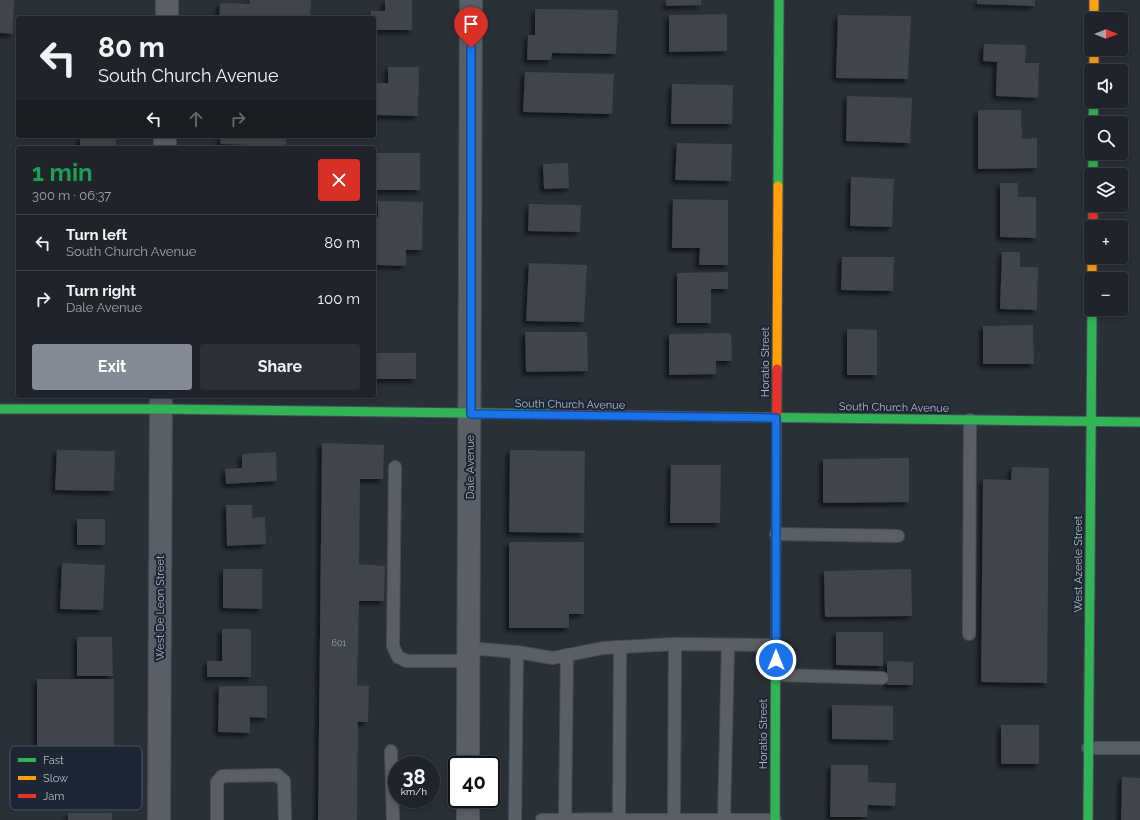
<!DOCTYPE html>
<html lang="en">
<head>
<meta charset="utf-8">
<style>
  :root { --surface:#20242a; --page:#2d3036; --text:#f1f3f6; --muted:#a2a4a8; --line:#3d4147; --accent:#848b96 }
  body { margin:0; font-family:Raleway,sans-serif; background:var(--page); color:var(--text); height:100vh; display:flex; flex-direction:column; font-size:15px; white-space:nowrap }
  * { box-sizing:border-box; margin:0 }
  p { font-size:13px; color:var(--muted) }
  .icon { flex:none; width:22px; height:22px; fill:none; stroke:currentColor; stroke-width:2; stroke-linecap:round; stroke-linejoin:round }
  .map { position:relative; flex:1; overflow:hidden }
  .side { position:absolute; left:16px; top:146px; width:360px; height:252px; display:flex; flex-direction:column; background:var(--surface); border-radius:4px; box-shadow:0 2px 6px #0003,0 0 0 1px var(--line) }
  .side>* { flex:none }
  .hud { position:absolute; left:16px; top:16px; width:360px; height:122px; border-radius:4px; box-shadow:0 2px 6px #0003,0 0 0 1px var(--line); background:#20242a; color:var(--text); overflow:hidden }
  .needle { width:26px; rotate:90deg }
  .buttons { position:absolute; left:1084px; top:12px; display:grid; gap:8px }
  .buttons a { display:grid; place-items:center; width:44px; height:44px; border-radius:4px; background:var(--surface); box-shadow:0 2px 6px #0003,0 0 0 1px var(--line); font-size:20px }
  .speed { position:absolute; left:388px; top:756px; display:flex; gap:8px; font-size:20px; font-weight:700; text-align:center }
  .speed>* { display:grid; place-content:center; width:52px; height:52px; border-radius:50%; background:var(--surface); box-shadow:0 2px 6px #0003,0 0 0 1px var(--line); line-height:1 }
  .speed small { font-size:10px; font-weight:400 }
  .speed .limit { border:2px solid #111; border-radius:6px; background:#fff; color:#111 }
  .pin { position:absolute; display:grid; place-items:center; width:34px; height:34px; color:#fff; margin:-41px -17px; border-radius:50% 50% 50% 0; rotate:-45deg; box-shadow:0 0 4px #0007 }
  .pin .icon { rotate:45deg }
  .me { position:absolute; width:44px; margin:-22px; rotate:0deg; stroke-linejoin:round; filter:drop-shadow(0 0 3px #0008) }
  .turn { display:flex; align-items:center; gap:14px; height:84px; padding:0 16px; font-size:18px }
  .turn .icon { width:52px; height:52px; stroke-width:2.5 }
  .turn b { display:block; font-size:28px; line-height:34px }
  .lanes { display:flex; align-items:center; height:38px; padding:0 16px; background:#0003; justify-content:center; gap:20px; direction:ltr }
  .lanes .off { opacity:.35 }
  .round { display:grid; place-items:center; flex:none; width:42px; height:42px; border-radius:4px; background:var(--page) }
  .overview { display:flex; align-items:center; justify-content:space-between; height:68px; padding:0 16px }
  h1 { font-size:24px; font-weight:700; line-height:30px; color:#1e9e55 }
  .cta { display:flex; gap:8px; margin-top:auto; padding:8px 16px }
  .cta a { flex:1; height:46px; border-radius:4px; background:var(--accent); color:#fff; font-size:16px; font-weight:700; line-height:46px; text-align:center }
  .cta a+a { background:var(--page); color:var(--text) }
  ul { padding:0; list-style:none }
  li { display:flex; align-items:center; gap:12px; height:56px; padding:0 16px; border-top:1px solid var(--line) }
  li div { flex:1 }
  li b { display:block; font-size:15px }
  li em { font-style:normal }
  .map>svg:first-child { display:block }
</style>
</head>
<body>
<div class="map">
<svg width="1140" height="820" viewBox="0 0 1140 820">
  <defs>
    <filter id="shadow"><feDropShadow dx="-3.5" dy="3.5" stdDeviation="2" flood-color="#0009"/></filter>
  </defs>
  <rect width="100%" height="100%" fill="#2a3038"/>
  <g fill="#3f444c" filter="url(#shadow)">
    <path d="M0 0H14L13 34 0 33Z"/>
    <path d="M250 0H311L310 18H219L220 3 250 4Z"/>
    <path d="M385 0H412V30H374V18H371V11H385Z"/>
    <path d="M666 0H701V5L666 6Z"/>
    <path d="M977 0H1035V6L977 4Z"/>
    <path d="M535 9 618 10 616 54 552 53 551 60H527L528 35H535Z"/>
    <path d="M727 14V51L669 52V15Z"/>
    <path d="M838 15 911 16 908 79 836 78Z"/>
    <path d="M984 44 1026 45 1025 63H1039L1038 98 996 96 997 62 983 61Z"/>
    <path d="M388 67H419L418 116 374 115V83H388Z"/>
    <path d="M525 72 614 74 612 114 523 112Z"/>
    <path d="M672 84 733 85 732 124H671Z"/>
    <path d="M847 96 912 98 910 143 846 141Z"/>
    <path d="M978 110H1021L1022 139 1037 138V168L978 169Z"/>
    <rect x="80" y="136" width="36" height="10"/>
    <path d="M221 136H286V146L220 144Z"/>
    <path d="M677 143 732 144 731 181 675 180Z"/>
    <rect x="375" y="153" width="45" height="37"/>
    <path d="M568 163 569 188 544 189 543 164Z"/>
    <path d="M851 177 894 179 892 227 850 226Z"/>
    <path d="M1000 183H1018V197H1036V238L1000 237Z"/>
    <path d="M673 199 728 200V265H699L700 248H672Z"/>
    <path d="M378 201 423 202 422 250H406V266L376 265 374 217H378Z"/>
    <path d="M529 204 581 205 580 232 528 231Z"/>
    <path d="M1002 252H1020V267H1038L1037 310 1000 309Z"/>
    <path d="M842 257H894L893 291 841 290Z"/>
    <path d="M529 263 587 265 584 322 526 321Z"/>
    <path d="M728 272V289H711V323H677V273Z"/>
    <path d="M1033 325 1034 364H983V326Z"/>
    <path d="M847 329 877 330V375H847Z"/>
    <path d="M525 332H587L588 371 526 372Z"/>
    <path d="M731 333 732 361H716V374L669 375V334Z"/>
    <rect x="374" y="353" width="42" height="26"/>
    <path d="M322 443 384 445 383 479H360L359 564 385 566 384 601H359L357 685 369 686 368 722H358L357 820H318Z"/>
    <path d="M57 450 115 451 114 491 55 490Z"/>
    <path d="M510 450 585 451 584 533 509 532Z"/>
    <path d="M276 452 277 481 226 484 225 469 242 468V454Z"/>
    <path d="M909 458V502L823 503V459Z"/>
    <path d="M671 465H721L720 523H670Z"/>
    <path d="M1012 467 1049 468 1047 683 981 682 983 479 1011 480Z"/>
    <path d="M226 505H252V518L265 517 266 544 227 546Z"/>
    <rect x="77" y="519" width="28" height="26"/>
    <path d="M509 542H584V614H569V628H509Z"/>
    <path d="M62 563 105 565 103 610 60 609Z"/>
    <path d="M223 569H262V609L223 608Z"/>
    <path d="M911 569 912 616 825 617 824 571Z"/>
    <path d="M222 629H251V677H207V661H222Z"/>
    <path d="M836 632H883V666L836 665Z"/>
    <path d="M77 637H112L113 676H77Z"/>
    <path d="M887 661 913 662V685H887Z"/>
    <rect x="37" y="679" width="77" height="115"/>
    <path d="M219 686H267V718L250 717V733L218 732Z"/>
    <path d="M832 705 893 706V740L832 739Z"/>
    <rect x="1001" y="725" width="38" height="39"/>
    <path d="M831 765H868V782L896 783 895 806 868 805 867 817H830Z"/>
    <path d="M1122 777 1140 778V820H1121Z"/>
    <rect x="68" y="813" width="44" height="7"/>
  </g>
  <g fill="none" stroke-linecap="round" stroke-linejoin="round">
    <defs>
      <g id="lane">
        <path d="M395 467 393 646 398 657 407 661H469"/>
        <path d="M776 534 898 536"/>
        <path d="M969 634 970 420"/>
        <path d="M469 648 517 652 553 658 603 648 675 644 776 645"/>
        <path d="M776 675 882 678"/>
        <path d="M1088 748H1140"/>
        <path d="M391 751 393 820"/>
        <path d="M565 819 567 655"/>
        <path d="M674 819 675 644"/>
        <path d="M724 819 728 646"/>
        <path d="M217 820V782L222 776 277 775 284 781 285 820"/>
        <path d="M515 820 517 652"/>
        <path d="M542 820 619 819 620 647"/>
        <path d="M619 820H775"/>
      </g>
      <g id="street">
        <path d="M167 18V0"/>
        <path d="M165 148V136"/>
        <path d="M468 765 471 0"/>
        <path d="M159 820 161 396"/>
        <path d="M468 820V799"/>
      </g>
      <g id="fast">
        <path d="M1093 123 1094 101"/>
        <path d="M1093 153V175"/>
        <path d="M778 186 779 0"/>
        <path d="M0 409H161L549 414"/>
        <path d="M652 416 1140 422"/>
        <path d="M775 820 776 536"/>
        <path d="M1088 820 1092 309"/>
      </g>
      <g id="slow">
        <path d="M1094 0V19"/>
        <path d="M1094 49V71"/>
        <path d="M1092 257V279"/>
        <path d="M777 369 778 186"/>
      </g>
      <g id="jam">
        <path d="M1093 205V227"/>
        <path d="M549 414 652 416"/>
        <path d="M776 536 777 369"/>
      </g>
    </defs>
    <use href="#lane" stroke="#484c55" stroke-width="14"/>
    <use href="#street" stroke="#484c55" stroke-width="24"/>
    <use href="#fast" stroke="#484c55" stroke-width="11"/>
    <use href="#slow" stroke="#484c55" stroke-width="11"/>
    <use href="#jam" stroke="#484c55" stroke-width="11"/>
    <use href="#lane" stroke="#5a5e66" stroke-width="12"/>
    <use href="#street" stroke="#5a5e66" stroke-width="22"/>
    <use href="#fast" stroke="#30b455" stroke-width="9"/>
    <use href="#slow" stroke="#ff9f0a" stroke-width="9"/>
    <use href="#jam" stroke="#e5322d" stroke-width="9"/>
  </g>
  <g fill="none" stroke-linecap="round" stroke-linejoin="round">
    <defs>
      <path id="route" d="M471 48V414L776 418V660"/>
    </defs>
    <use href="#route" stroke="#114b97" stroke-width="10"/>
    <use href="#route" stroke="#1a73e8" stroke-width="7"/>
  </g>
  <g text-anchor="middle" stroke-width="4" stroke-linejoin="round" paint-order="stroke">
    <g font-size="9" fill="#979eaa">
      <text x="339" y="646">601</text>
    </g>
    <g font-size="11" fill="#b4bcc9" stroke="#1d2633">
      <text transform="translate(765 362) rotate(-90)" y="4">Horatio Street</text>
      <text transform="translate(570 404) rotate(1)" y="4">South Church Avenue</text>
      <text transform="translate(894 407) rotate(1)" y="4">South Church Avenue</text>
      <text transform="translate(470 467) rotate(-90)" y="4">Dale Avenue</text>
      <text transform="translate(1078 564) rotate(-90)" y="4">West Azeele Street</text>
      <text transform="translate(160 608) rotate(-90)" y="4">West De Leon Street</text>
      <text transform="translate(763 734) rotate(-90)" y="4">Horatio Street</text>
    </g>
  </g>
  <rect x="10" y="746" width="132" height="64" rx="6" fill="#1d2633" stroke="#4a5360" stroke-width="1"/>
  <rect x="18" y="758" width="18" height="4" fill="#30b455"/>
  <rect x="18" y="776" width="18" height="4" fill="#ff9f0a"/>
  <rect x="18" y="794" width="18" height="4" fill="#e5322d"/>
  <g font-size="11" fill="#b4bcc9">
    <text x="43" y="764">Fast</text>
    <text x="43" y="782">Slow</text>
    <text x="43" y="800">Jam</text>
  </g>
</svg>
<div class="buttons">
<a><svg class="needle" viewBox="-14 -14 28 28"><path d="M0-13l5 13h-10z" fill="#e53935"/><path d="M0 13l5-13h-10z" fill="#a2a4a8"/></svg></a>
<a><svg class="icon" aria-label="sound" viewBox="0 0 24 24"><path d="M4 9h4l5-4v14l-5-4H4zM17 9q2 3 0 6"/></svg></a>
<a><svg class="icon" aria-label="search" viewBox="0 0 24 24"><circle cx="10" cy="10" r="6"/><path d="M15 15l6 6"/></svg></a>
<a><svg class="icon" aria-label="layers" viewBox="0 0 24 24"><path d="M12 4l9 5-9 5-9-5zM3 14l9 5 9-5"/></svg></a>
<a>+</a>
<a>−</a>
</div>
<div class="speed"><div>38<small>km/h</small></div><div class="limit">40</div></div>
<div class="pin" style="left:471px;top:48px;background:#d93025"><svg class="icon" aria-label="arrive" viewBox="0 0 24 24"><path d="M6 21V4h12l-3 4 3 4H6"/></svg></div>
<svg class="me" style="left:776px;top:660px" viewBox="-20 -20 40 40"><circle r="17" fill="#1a73e8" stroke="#fff" stroke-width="3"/><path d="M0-11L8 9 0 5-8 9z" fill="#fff"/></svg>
<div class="hud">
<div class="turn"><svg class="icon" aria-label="left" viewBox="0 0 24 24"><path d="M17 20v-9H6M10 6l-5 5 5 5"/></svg><div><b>80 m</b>South Church Avenue</div></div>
<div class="lanes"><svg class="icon" aria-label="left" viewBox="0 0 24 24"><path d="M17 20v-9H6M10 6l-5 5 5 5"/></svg><svg class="icon off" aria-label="ahead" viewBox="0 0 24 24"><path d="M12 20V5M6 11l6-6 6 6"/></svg><svg class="icon off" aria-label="right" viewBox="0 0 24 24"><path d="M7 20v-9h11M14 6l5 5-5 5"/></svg></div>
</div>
<section class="side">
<div class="overview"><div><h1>1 min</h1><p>300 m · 06:37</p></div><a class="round" style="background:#d93025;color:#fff"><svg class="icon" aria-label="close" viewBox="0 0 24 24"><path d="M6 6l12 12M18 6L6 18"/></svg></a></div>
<ul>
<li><svg class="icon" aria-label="left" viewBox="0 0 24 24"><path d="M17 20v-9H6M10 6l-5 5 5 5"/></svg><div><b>Turn left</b><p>South Church Avenue</p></div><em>80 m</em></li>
<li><svg class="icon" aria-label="right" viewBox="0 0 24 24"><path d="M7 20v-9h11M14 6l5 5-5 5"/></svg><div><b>Turn right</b><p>Dale Avenue</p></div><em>100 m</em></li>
</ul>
<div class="cta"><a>Exit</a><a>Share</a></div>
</section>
</div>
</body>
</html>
